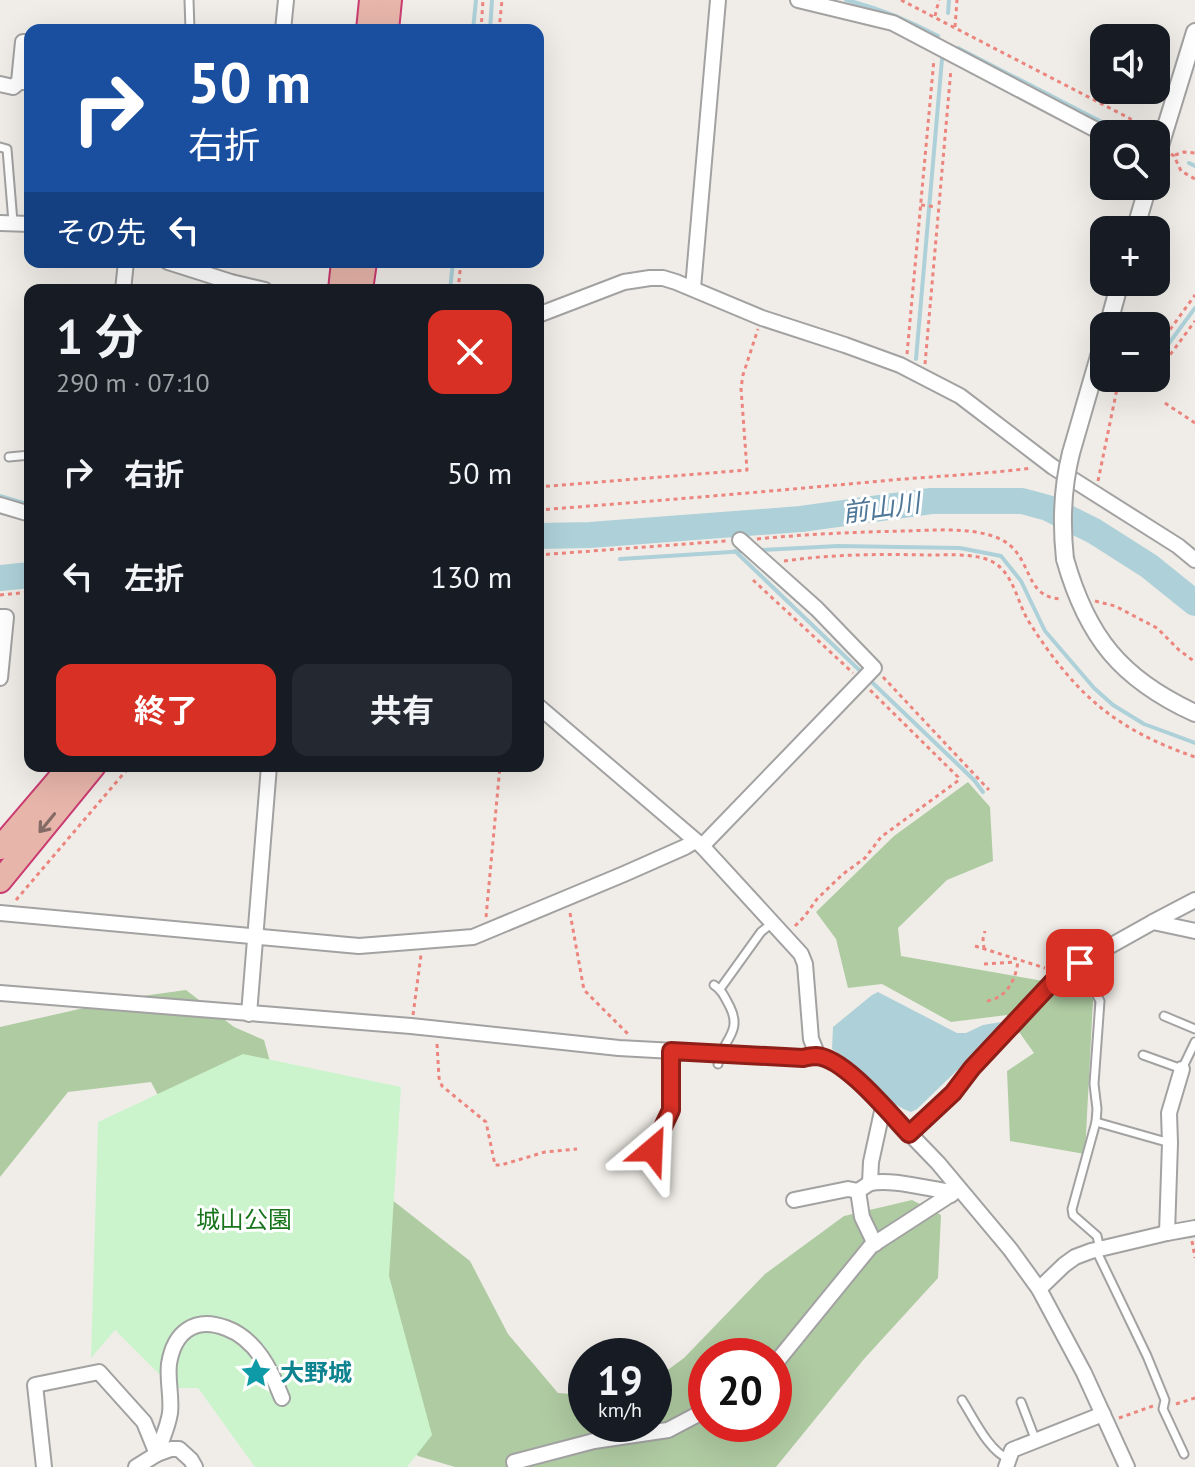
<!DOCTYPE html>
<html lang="ja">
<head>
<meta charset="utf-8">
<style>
  :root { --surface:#171b24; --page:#242831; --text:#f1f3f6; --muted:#9ea1a6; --accent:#d93025 }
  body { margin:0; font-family:"PT Sans","Noto Sans JP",sans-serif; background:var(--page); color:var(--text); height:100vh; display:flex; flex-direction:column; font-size:30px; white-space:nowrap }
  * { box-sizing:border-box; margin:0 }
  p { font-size:26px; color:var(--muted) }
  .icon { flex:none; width:44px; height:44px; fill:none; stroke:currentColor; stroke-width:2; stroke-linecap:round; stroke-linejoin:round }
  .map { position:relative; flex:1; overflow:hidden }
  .panel { position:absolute; left:24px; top:284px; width:520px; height:488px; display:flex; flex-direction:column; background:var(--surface); border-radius:16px; box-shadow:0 8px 32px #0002 }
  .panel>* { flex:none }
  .hud { position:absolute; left:24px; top:24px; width:520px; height:244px; border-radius:16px; box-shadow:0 8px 32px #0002; background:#1a4fa0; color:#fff; overflow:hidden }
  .fabs { position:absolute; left:1090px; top:24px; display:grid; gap:16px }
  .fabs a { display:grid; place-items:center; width:80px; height:80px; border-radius:16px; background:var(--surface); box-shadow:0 8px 32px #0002; font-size:40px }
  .speed { position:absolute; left:568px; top:1338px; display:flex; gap:16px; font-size:40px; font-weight:700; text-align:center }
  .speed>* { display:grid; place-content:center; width:104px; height:104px; border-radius:50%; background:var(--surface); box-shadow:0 8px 32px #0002; line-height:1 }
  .speed small { font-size:20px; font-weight:400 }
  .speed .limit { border:12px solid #d22; background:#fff; color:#111 }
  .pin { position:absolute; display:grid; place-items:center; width:68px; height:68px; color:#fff; margin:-34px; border-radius:16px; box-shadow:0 4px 12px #0006 }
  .me { position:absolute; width:88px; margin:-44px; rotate:26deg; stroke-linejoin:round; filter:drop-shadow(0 0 6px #0008) }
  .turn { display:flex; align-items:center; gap:28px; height:168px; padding:0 32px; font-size:36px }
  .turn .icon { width:104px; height:104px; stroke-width:2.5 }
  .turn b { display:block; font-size:56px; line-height:68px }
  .then { display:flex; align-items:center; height:76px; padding:0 32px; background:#0003; gap:16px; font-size:30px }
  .round { display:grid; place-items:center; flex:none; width:84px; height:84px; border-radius:16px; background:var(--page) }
  .overview { display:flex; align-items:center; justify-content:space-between; height:136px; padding:0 32px }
  h1 { font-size:48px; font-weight:700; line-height:60px }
  .cta { display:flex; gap:16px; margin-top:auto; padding:16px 32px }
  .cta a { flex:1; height:92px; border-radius:16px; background:var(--accent); color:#fff; font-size:32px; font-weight:700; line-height:92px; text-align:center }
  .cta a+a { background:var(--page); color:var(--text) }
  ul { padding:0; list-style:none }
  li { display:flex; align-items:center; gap:24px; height:104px; padding:0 32px }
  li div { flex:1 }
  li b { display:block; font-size:30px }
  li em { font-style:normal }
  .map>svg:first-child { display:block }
</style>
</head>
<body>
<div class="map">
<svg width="1195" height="1467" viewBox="0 0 1195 1467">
  <rect width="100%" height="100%" fill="#f0ede8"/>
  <g fill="#afcba2" fill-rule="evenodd">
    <path d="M968 782 990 807 993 861 947 880 898 928 901 956 1055 983 1077 972 1093 1000 1085 1154 1010 1141 1007 1071 1034 1053 1007 1015 951 1022 882 984 848 988 836 939 816 912 894 836Z"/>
    <path d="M186 990 234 1027 264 1040 285 1116 470 1261 508 1334 558 1393 586 1395V1424H654V1380L684 1358 765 1274 844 1216 912 1200 941 1215 938 1278 864 1359 776 1467H455L418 1456 344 1375 189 1154 151 1082 68 1092 0 1177V1027L128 998ZM706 1356H774V1424H706Z"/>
  </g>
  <path fill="#cbf4cd" d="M243 1054 401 1087 389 1276 432 1435 407 1467H255L198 1388H173L115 1330 91 1358 98 1122Z"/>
  <path fill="#aed1d9" d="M878 992 957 1033H966L983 1025 1001 1022 1003 1026 917 1109 911 1112C886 1104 874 1081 854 1065 847 1059 840 1054 832 1049L833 1027 872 995Z"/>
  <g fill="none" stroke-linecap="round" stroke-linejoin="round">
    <g stroke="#aed1d9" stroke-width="4">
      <path d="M846 0C879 8 908 20 938 36"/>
      <path d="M948 13 949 0"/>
      <path d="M473 30 476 0"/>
      <path d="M490 30 492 0"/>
      <path d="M958 48 1125 134"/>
      <path d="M1189 163 1195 166"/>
      <path d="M450 290 453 262"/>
      <path d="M916 359 942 59"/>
      <path d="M1156 361 1195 308"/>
      <path d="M0 496 30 505"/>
      <path d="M760 550 838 546 960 548 1001 556 1021 581 1045 631 1094 688 1113 705 1144 724 1195 743"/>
      <path d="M735 551 974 780 983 792"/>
      <path d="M620 559 747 551"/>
    </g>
    <g stroke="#aed1d9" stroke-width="26">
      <path d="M538 536 590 535 801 519 931 501H1022L1048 508 1094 531 1149 566 1195 603"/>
      <path d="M0 578 30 575"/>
    </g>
    <defs>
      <g id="service">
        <path d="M189 0 190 30"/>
        <path d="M0 147 7 149 13 222"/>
        <path d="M9 457 30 455"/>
        <path d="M1080 964 1100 1001 1094 1084 1097 1109 1096 1122 1072 1209 1073 1215 1097 1236 1100 1249"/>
        <path d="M714 985C723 991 725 998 730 1007 743 1033 721 1041 718 1064"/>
        <path d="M720 989 761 932 772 923"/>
        <path d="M1164 1016 1195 1029"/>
        <path d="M1143 1055 1182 1069 1195 1042"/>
        <path d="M1096 1122 1170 1143"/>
        <path d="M652 1150 671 1110V1051"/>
        <path d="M1096 1250 1147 1356 1165 1400 1163 1409 1184 1454"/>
        <path d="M962 1400C973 1417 989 1452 1009 1459"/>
        <path d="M1021 1402 1036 1441"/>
      </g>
      <g id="minor">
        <path d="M798 0 893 23 1104 134"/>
        <path d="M283 30 286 0"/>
        <path d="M19 82 23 42 30 43"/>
        <path d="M0 84 13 87 19 82H30"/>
        <path d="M0 223 30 224"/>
        <path d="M168 262 231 282 265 290"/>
        <path d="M693 288 718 0"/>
        <path d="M123 290 126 262"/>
        <path d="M538 315 624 282 650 278H663L676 282 762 318 845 345 900 365 960 396 1053 467 1178 546 1195 560"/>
        <path d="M0 505 30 514"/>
        <path d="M0 617H6L0 678"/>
        <path d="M538 706 702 846 801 954 805 964 811 1039 818 1056"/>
        <path d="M702 846 874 668 817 609 740 540"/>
        <path d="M0 913 359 946 473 937 624 874 685 847 695 841"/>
        <path d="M1153 922 1195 900"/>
        <path d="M0 993 411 1026 619 1048 803 1058 818 1056 839 1065 854 1076 938 1163 1010 1249 1039 1289 1084 1373 1127 1467"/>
        <path d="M249 1014 269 766"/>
        <path d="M883 1107 871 1162 870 1183C894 1179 922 1188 946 1191L951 1195"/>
        <path d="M909 1134 953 1093 972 1068 1060 974 1153 922 1195 931"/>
        <path d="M870 1183 858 1191 862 1217 875 1244"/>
        <path d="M794 1200 848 1189 858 1191"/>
        <path d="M1167 1233 1170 1143 1169 1113 1182 1069"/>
        <path d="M1039 1289 1064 1265 1075 1257 1091 1251 1167 1233 1195 1228"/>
        <path d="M774 1365 871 1246 959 1189"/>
        <path d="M157 1454C161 1441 168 1427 170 1413 172 1397 167 1380 169 1364 174 1332 195 1316 226 1328 256 1339 271 1370 282 1398"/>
        <path d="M44 1467 35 1385 99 1372 144 1422 157 1454"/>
        <path d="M136 1467 157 1454 171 1449H179L191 1460 195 1467"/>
        <path d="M516 1467 514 1462 594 1441 668 1430 706 1410"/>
        <path d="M1006 1467 1012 1450 1103 1414"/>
      </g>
      <g id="tertiary">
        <path d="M1156 159 1195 32"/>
        <path d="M1135 230 1148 186"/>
        <path d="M1108 326 1120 282"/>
        <path d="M1071 453 1104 339"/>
        <path d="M1065 559C1087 637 1121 679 1195 713"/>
      </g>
      <g id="trunk">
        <path d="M368 30 371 0"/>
        <path d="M387 30 390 0"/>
        <path d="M340 290 343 262"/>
        <path d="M361 290 365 262"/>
        <path d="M0 848 70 766"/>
        <path d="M0 881 94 766"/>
      </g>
    </defs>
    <use href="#service" stroke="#a2a2a2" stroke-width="11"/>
    <use href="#minor" stroke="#a2a2a2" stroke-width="18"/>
    <use href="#tertiary" stroke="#a2a2a2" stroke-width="20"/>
    <use href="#trunk" stroke="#c93b71" stroke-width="26"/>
    <g stroke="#ec857e" stroke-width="3" stroke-dasharray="4 4" stroke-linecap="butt">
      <path d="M901 0 1129 118 1143 128V134"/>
      <path d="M935 16 939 0"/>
      <path d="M955 27 957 0"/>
      <path d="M481 30 483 0"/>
      <path d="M499 30 502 0"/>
      <path d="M1171 154 1174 156 1181 171 1195 179"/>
      <path d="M1175 155 1184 152 1195 153"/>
      <path d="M921 205 937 207"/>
      <path d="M458 290 461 262"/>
      <path d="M1156 349 1195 295"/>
      <path d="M907 354 934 59"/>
      <path d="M925 364 951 69"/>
      <path d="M1156 374 1195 321"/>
      <path d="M1165 403 1195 423"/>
      <path d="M1098 481 1118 384C1128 379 1136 382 1146 387L1153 378"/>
      <path d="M538 487 747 470 741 388 743 375 758 329"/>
      <path d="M538 510C656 501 774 491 892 480 939 476 985 474 1032 468"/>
      <path d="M757 539C807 534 856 532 906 531 935 530 971 527 998 538 1035 554 1021 597 1061 599"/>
      <path d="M538 555 726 541"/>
      <path d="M784 561C833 554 882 554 930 555 949 555 973 553 991 561 1014 572 1017 603 1029 622 1075 694 1114 729 1195 757"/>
      <path d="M753 580 853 673"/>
      <path d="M0 595 30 592"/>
      <path d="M1095 601 1115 606 1157 628 1179 650 1195 662"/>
      <path d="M883 677 989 790"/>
      <path d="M16 900 130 766"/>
      <path d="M570 913 584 990 628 1034"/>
      <path d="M486 917 500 766"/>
      <path d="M795 926 805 916 817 899 843 874 865 858 881 837 959 780 958 777 870 690"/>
      <path d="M975 946 1045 968"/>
      <path d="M984 949 983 939 985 931"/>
      <path d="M984 964 1016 962"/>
      <path d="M987 1001C1007 998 1016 979 1018 961"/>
      <path d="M413 1015 421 955"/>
      <path d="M437 1044 439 1078 442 1086 486 1122 495 1165H501L545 1152 577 1149"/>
      <path d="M1192 1241 1195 1258"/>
      <path d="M1176 1404 1195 1398"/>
      <path d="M1119 1418 1153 1406"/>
    </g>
    <use href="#service" stroke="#fff" stroke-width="7"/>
    <use href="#minor" stroke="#fff" stroke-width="14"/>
    <use href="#tertiary" stroke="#fff" stroke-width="16"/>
    <use href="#trunk" stroke="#e8b5aa" stroke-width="22"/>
    <defs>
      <path id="tertiary-bridge" d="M1065 559C1061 522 1062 489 1071 453"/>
    </defs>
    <use href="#tertiary-bridge" stroke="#a2a2a2" stroke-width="20" stroke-linecap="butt"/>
    <use href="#tertiary-bridge" stroke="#fff" stroke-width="16"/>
  </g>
  <defs><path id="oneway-shaft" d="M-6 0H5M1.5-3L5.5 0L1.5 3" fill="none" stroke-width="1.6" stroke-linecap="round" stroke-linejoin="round" transform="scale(2)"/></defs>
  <use stroke="#846b66" href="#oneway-shaft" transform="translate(47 823) rotate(129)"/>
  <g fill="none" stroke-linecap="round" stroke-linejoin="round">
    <defs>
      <path id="route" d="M652 1150 671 1110V1051L803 1058C807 1057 812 1056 816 1056 844 1057 890 1114 909 1134L953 1093 972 1068 1060 974 1080 963"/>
    </defs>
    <use href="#route" stroke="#8d1f18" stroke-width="20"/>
    <use href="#route" stroke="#d93025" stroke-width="14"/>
  </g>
  <defs>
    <symbol id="sight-bare" viewBox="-9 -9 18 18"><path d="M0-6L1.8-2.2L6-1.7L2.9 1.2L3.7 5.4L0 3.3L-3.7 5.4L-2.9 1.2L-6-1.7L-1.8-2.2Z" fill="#0f9aa8" stroke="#fff" stroke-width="2.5" paint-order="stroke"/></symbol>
  </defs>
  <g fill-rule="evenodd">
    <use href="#sight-bare" x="234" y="1351" width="44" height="44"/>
  </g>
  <g text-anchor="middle" stroke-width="6" stroke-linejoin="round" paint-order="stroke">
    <g font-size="24" fill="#18751c" stroke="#fff">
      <text x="244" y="1228">城山公園</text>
    </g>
    <g font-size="24" font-weight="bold" fill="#0d838f" stroke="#fff" text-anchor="start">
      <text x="280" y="1381">大野城</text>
    </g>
    <g font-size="26" font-style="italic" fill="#4f7798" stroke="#fff">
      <text transform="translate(881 508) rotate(-8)" y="9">前山川</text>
    </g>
  </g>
</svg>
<div class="fabs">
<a><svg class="icon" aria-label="sound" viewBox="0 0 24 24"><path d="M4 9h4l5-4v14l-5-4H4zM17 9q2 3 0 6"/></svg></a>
<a><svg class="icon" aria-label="search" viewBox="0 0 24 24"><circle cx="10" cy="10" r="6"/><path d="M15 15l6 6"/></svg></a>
<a>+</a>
<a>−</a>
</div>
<div class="speed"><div>19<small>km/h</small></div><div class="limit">20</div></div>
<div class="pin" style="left:1080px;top:963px;background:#d93025"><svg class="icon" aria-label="arrive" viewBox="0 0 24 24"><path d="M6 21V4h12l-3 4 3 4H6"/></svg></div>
<svg class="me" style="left:652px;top:1150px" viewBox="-20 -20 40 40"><path d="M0-17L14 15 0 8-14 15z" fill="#d93025" stroke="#fff" stroke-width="4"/></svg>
<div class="hud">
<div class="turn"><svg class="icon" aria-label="right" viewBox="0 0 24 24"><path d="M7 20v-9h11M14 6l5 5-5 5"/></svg><div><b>50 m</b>右折</div></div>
<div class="then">その先<svg class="icon" aria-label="left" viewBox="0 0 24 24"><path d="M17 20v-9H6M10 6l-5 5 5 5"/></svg></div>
</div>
<section class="panel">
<div class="overview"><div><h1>1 分</h1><p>290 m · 07:10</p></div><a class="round" style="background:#d93025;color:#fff"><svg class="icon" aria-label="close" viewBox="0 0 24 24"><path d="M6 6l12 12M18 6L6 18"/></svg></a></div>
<ul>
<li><svg class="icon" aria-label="right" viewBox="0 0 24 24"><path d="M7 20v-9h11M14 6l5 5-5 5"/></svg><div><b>右折</b></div><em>50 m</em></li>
<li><svg class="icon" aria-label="left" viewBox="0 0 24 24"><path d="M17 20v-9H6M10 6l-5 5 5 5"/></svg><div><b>左折</b></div><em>130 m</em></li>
</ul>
<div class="cta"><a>終了</a><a>共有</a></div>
</section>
</div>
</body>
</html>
